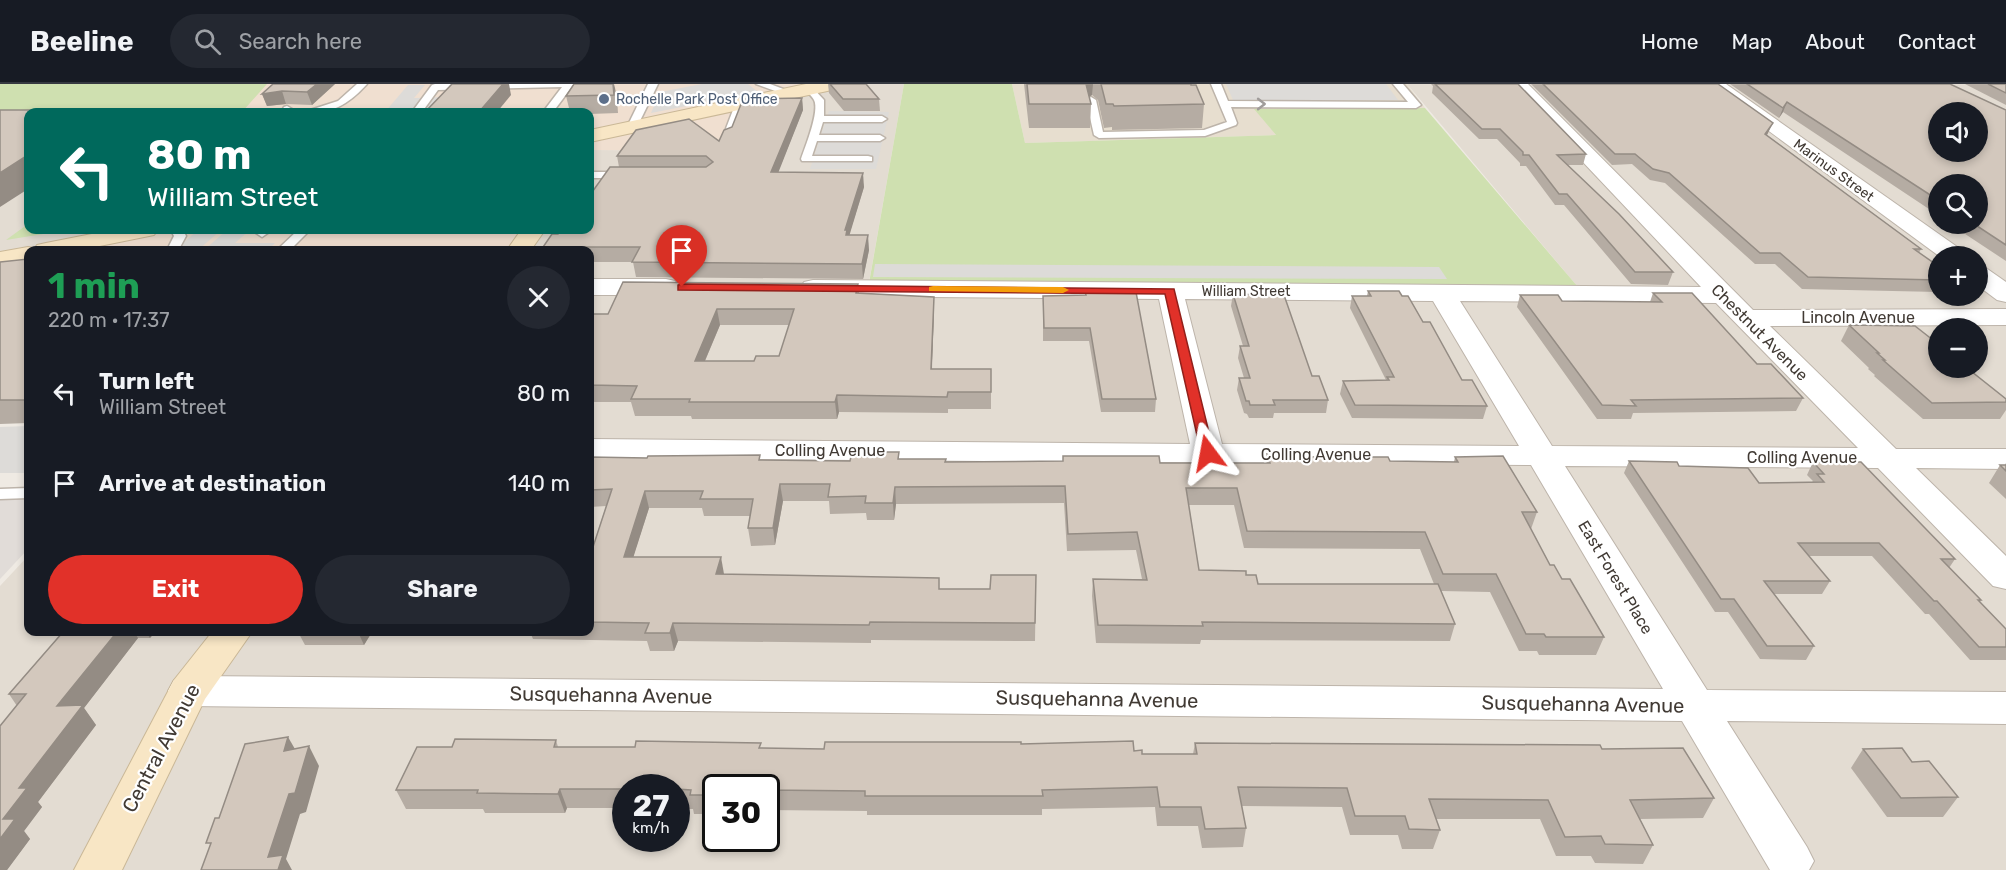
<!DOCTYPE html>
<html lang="en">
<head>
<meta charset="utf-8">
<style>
  :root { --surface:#171b24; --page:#242831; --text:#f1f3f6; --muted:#9ea1a6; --line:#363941; --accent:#e13129 }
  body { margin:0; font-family:Rubik,sans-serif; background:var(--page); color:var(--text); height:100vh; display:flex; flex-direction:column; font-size:22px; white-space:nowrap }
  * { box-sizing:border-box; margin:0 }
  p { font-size:20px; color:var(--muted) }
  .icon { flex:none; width:33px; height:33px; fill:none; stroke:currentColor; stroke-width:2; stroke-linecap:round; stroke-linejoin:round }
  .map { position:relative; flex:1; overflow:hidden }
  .sheet { position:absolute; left:24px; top:162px; width:570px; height:390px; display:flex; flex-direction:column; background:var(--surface); border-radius:12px; box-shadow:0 3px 9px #0003 }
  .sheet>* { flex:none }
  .guide { position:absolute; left:24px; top:24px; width:570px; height:126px; border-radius:12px; box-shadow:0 3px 9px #0003; background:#00695c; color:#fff; overflow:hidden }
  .buttons { position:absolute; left:1928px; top:18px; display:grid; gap:12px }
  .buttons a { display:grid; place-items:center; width:60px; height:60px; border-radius:50%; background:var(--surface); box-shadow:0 3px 9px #0003; font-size:30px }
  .speed { position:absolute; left:612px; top:690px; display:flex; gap:12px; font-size:30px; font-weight:700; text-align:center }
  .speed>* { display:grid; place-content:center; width:78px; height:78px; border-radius:50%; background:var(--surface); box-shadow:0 3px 9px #0003; line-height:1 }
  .speed small { font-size:15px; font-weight:400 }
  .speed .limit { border:3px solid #111; border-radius:9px; background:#fff; color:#111 }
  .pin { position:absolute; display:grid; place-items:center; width:51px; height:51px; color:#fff; margin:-62px -26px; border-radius:50% 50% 50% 0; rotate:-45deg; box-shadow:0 0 6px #0007 }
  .pin .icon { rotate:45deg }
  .me { position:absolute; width:66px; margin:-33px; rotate:347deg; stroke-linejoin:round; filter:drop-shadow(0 0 4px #0008) }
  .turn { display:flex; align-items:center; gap:21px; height:126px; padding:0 24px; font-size:27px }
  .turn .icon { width:78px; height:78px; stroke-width:2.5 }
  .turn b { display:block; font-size:42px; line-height:51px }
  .round { display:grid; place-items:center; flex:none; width:63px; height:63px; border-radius:32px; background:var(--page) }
  .headline { display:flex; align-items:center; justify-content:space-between; height:102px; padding:0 24px }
  h1 { font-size:36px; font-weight:700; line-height:45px; color:#1e9e55 }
  .cta { display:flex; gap:12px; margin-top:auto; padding:12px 24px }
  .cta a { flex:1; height:69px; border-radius:36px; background:var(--accent); color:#fff; font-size:24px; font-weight:700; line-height:69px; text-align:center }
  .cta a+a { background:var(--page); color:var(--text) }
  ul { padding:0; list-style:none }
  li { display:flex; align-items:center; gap:18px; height:90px; padding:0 24px }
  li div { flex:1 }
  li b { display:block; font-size:22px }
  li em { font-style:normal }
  header { display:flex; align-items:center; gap:36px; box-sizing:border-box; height:84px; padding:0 30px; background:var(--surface); border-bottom:2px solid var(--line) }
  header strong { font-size:28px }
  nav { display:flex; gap:33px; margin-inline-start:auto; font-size:21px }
  .search { width:420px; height:54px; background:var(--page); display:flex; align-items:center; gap:15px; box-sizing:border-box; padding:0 21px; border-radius:33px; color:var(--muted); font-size:22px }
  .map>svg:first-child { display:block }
</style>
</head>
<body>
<header>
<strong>Beeline</strong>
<div class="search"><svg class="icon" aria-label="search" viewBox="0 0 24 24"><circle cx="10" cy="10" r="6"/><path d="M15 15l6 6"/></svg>Search here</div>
<nav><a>Home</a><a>Map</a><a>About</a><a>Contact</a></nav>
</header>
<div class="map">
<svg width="2006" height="786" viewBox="0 0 2006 786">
  <rect width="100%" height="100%" fill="#efeae3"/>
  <g fill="#e3dcd2" fill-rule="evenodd">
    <path d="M832 0H904L868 204 1583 209 1407 0H2006V786H0V502L28 472V548H590V166H318L321 163 520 164 533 146H590V66L750 67 769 13ZM1938 28H1977V68H1938ZM1938 100H1977V140H1938ZM1938 172H1977V212H1938ZM1938 244H1977V284H1938ZM626 704H676V754H626ZM716 704H766V754H716Z"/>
    <path d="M28 39V146H146L46 166H28V170L0 176V42Z"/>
  </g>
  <g fill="#f0dfd0">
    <path d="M256 0H832L769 13 750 67 590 66V28H203Z"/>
    <path d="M146 146H533L521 164 46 166Z"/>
  </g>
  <path fill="#e1dcd8" d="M0 415H28V465L0 495Z"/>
  <path fill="#e7decf" d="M1012 0H1407L1425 24 1255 25 1276 51 1025 59Z"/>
  <g fill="#cfe0b0">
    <path d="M0 0H267L242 28H28L0 42Z"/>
    <path d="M904 0H1012L1025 59 1276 51 1254 25 1425 24 1584 210 868 205Z"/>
    <path d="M28 140V146H68L6 156Z"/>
  </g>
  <g fill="#dddbd8">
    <path d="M702 0H748L758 8 651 29 660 8Z"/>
    <path d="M1226 0H1386L1398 16H1233Z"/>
    <path d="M408 1H425L414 14 450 13 439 28H385Z"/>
    <path d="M829 27 889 28 876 85H810Z"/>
    <path d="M227 146H250L235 159H275L268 166H204Z"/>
    <path d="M197 147H220L198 166H175Z"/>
    <path d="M875 180 1439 183 1447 195 873 193Z"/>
    <path d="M28 342V389H0V343Z"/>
  </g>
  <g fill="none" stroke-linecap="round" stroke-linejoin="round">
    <defs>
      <g id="lane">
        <path d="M357 0H367C349 20 331 31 304 28L338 17Z"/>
        <path d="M435 0H574L553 28H543L562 3 438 6 422 28H412L432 1Z"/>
        <path d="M648 0H658L637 43 628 45 627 43Z"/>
        <path d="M756 0H770L794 9 789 12Z"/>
        <path d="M1211 0H1221L1228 17 1408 18 1393 0H1403L1421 21 1416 24 1231 23 1237 39 1236 41 1205 52 1099 54 1094 51 1086 16 1091 13 1096 16 1103 48 1204 46 1227 38Z"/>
        <path d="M806 3H812L824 16V32H882L887 35 882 38H823L819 51H880L885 54 880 57H817L812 72H868L872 73V77H802L801 75C805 63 820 27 814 16 812 12 807 8 804 5Z"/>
        <path d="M737 17 742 20 743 26 732 55 723 57 722 55 733 26 732 20Z"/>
        <path d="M287 22 292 25 291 28H281L284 23Z"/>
        <path d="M590 88H625L630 91 625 94H590Z"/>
        <path d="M171 146H183L186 152 179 165H171L169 162 174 152Z"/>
        <path d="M259 146H272L262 153 256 149Z"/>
        <path d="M298 146H306L308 148 290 166H277Z"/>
        <path d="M28 404V414L0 415V405Z"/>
      </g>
      <g id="street">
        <path d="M1509 0H1528L1753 226 2006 225V241L1770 242 1896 365H2006V385L1916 384 2006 472V505L1993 502 1878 384 1565 382 1707 606 2006 608V640L1727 637 1807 763 1814 777 1809 786H1770L1682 637 188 622 174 618 168 607 174 596 188 592 1663 605 1531 381 590 374V355L1190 360 1159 215 813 212 804 210 800 204 804 198 813 196 1701 203ZM1185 215 1433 217 1519 362 1222 360ZM1460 217 1716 219 1858 364 1552 362Z"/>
        <path d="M1705 0H1726L1963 167 1966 172H1939Z"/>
        <path d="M1977 181 1986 184 2006 198V218L1997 216 1977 201Z"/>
        <path d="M590 195H666L675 197 679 203 675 209 666 211H590Z"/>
      </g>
      <g id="secondary">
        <path d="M806 0H841L839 4 832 6 590 58V46Z"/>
        <path d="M112 146H158L154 151 80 166H28V177L0 184V168L28 163 35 164 37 161 46 159Z"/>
        <path d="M521 146H545L531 166H507Z"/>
        <path d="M212 548H252L205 615 122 786H74L174 596Z"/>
      </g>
    </defs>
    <use href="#lane" stroke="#bdb4aa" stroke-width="3"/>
    <use href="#street" stroke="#bdb4aa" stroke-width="2"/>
    <use href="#secondary" stroke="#cab897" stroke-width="2"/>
    <use href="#lane" fill="#fff" fill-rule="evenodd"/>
    <use href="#street" fill="#fff" fill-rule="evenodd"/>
    <use href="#secondary" fill="#f8e6c5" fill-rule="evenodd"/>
  </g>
  <g fill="#b5aca3" fill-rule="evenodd">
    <path d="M335 0 312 21 286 20 267 22 262 10Z"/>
    <path d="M828 0H866L879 15 880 27H844L829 9Z"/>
    <path d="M1024 0H1191L1204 20 1202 44 1112 46V43L1104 44 1098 16 1092 11 1089 13 1091 20 1090 44H1029Z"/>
    <path d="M1431 0H1518L1586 70 1583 81H1568L1673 188 1668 201 1631 200 1564 121H1555L1526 82H1520V79L1497 55H1479L1432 9 1433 2Z"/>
    <path d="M1531 0H1718L1768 49 1767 51 1921 165 1919 169 1938 182V208L1802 205 1775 180H1755L1665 99 1650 96 1632 80 1612 81Z"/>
    <path d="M1730 0H1950L2006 26V177L1950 140H1977L1938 100V131L1783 28 1779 34Z"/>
    <path d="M1965 0H2006V21Z"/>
    <path d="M615 4 618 29 590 30V28H570L566 12Z"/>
    <path d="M802 14 803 26 778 88 864 103 849 151 869 166 863 195 636 193 633 178H590V166H541L558 150 619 83 617 72 719 57 732 43Z"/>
    <path d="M28 175V339L0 340V178Z"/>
    <path d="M858 200 859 209 934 213V228L932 285H991V325H948V329L839 328 837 335H692L691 332H635L631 318H590V230H608ZM720 241H789L779 272 754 277H705Z"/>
    <path d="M1368 207 1402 212 1423 238 1462 296 1487 322 1483 335 1352 334 1340 310 1343 297 1386 296 1350 224 1352 212H1367Z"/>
    <path d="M1653 209 1803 314 1796 327 1633 329 1631 335H1597L1517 223 1520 211 1562 217 1650 218Z"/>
    <path d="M1233 210 1312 292 1328 316 1326 329H1274L1273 334H1249L1247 330 1244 329 1237 306 1239 294H1244L1238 274 1240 262H1243L1231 222Z"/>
    <path d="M1085 211 1156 315 1155 328H1101L1089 257H1043V212Z"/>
    <path d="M1849 241 2006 315V326L2000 335H1923L1874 292 1875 291 1868 285 1869 284 1841 257Z"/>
    <path d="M1267 370 1308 373 1390 377 1454 378 1455 373 1537 428 1531 445 1550 481 1562 495 1604 553 1596 571H1539L1537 567H1519L1490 508 1441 507 1455 540 1450 557 1201 556 1200 560 1096 559 1092 512 1093 495H1142L1136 466 1067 467 1064 419 896 420 894 436H867L866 429 830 430 829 417H783L775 461 751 462 748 444 750 432H704L702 424H649L633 473 724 490 940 505H990L1036 491 1035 557 871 556V559L678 557 674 567H650L647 557 533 555 530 548H590V472L606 422 590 423V373L761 376 850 377 899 375 946 378 1160 379H1266ZM1189 421H1234L1244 464 1420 465 1434 500H1258L1246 491 1199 486Z"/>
    <path d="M1629 377 1759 399 1812 398 1813 397 1807 391 1813 378 1955 475 1949 484 1981 516 1980 518 2006 545V576H1970L1929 530H1925L1872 472H1809L1830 497 1822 510H1774L1814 562 1806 576 1760 575 1728 528H1715L1624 389Z"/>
    <path d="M2006 379V415L1989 399 2000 381H2005Z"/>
    <path d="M63 548H155L150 554H138L84 624 96 641 38 718 42 723 24 747 30 755 7 786H0L17 622 9 610Z"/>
    <path d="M298 548H372L364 561H305Z"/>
    <path d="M556 656 558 663 824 665 1021 660 1134 667 1142 670H1193L1195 659 1602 665 1714 714 1703 734 1640 735 1653 761 1643 780 1595 779 1591 772H1556L1540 735H1436L1440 746 1433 765H1402L1398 751H1350L1342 723 1242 722 1246 744 1243 763 1202 764 1198 742H1157L1155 723 1042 725V731H867V727L766 726V704H716V730H694L693 725H676V704H626V724H567L565 729H485L483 725H406L396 706Z"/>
    <path d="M1863 665 1912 678 1958 713 1943 733H1887L1851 684Z"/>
  </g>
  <g fill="#948c84">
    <path d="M317 0H335L312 21 307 8Z"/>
    <path d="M503 0H509L511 11 497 28H479Z"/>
    <path d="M613 0H614L615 4 618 29Z"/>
    <path d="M1084 0H1093L1092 11 1084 16Z"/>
    <path d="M282 7 286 20 267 22 262 10Z"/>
    <path d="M802 14 803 26 773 102 771 88Z"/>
    <path d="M1787 18 1783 28 1779 34 1783 24Z"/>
    <path d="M1773 39 1768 49 1761 60 1765 50Z"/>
    <path d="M28 71V105L0 123V89Z"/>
    <path d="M863 89 864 103 848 156 845 146Z"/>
    <path d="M868 151 869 166 863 195 862 180Z"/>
    <path d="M934 213V228L931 301V285Z"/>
    <path d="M717 225 720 241 698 293 695 277Z"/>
    <path d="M837 311 839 328 837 335 835 318Z"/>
    <path d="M780 400 783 417 775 461 773 444Z"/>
    <path d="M895 403 896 420 894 436 893 419Z"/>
    <path d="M645 407 649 424 628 490 624 473Z"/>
    <path d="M721 473 724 490H716Z"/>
    <path d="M673 539 678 557 674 567 670 549Z"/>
    <path d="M117 548H134L138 554 84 624 96 641 38 718 42 723 24 747 30 755 7 786H0V755L3 735 19 704 57 622Z"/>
    <path d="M146 548H155L150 554Z"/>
    <path d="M358 548H372L364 561Z"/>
    <path d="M288 653 299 672 284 667Z"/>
    <path d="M309 662 319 682 306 728 300 730 286 775 292 786H277L268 773 289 710Z"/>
    <path d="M560 705 567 724 565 729 558 710Z"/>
  </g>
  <g fill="#d3c8bd" stroke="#948c84" stroke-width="1.5" fill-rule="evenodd">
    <path d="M273 0H317L307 8 282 7 262 10Z"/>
    <path d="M452 0H503L479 28H425Z"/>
    <path d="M574 0H613L614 11 566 12Z"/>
    <path d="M830 0H866L879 15H843Z"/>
    <path d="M1027 0H1086L1091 20H1029Z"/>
    <path d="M1101 0H1191V1H1196L1204 20 1114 22 1113 20H1106Z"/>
    <path d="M1435 0H1518L1586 70 1557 71 1619 130 1673 188H1635L1567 110H1559L1529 71H1523V68L1500 45H1482Z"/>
    <path d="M1543 0H1718L1773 39 1765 50 1921 165H1914L1938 182V196L1808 193 1780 169H1760L1669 89 1653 85 1635 70H1615Z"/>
    <path d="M1747 0H1950L2006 26V161L1974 140H1977V100H1938V116L1787 18 1783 24ZM1938 28H1977V68H1938Z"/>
    <path d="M1988 0H2006V9Z"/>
    <path d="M802 14 771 88 863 89 845 146H847L846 151H868L862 180 632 178 640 163H583L581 166H541L552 150H558L561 146H590V111L610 83H706L713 78 706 72H617L636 46 689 35 719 57 724 46 732 43 743 15Z"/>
    <path d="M0 26H102L98 28H28V71L0 89Z"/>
    <path d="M28 175V316H0V178Z"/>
    <path d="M623 198 858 200 856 209 934 213 931 285H991V308H948L947 313 837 311 835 318H689L690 315H631L637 302 590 301V230H608ZM717 225H794L779 272H756L754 277H695Z"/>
    <path d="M1368 207H1399L1402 212H1408L1423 238H1430L1462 296H1472L1487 322 1355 321 1343 297 1389 296 1387 293H1394L1352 212H1371Z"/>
    <path d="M1085 208H1136L1156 315H1102L1090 244H1044L1043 212 1086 211Z"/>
    <path d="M1653 209H1692L1757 280H1771L1803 314 1631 316 1636 322 1602 321 1520 211H1558L1562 217 1662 218Z"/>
    <path d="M1233 210 1284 211 1312 292H1319L1328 316H1273L1275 321H1250L1249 317H1246L1239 294H1250L1240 262H1249Z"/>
    <path d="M1849 241 1915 242 1938 260V284H1967L2006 315V318L1932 319 1883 276H1885L1877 269H1879Z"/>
    <path d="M852 368H899L898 375H946L945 378 1063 377V372H1159L1160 379H1270L1267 370H1306L1308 373H1388L1390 377 1458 378 1455 373 1503 372 1537 428H1522L1550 481H1554L1562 495H1570L1604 553H1546L1544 550H1526L1496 490H1443L1425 448 1247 447 1237 404H1186L1199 486 1246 487V491H1256L1258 500H1438L1455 540 1202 538 1203 542 1098 541 1093 495 1147 496 1137 448 1068 450 1065 402 895 403 893 419H865L866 412 828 413 830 400H780L773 444H748L753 415H700L703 407H645L624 473H721L716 490 939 494V505H990L991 491H1036L1035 539 870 538 869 541 673 539 670 549H645L649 539 590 538V472L612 405 590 406V373L647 374 648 372 760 371 759 376 850 377Z"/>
    <path d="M1629 377 1677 378 1679 382 1748 384 1759 399 1824 398 1817 390H1824L1813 378H1861L1955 475H1941L1981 516H1978L2006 545V563H1979L1937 517H1934L1879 459H1798L1830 497H1764L1814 562H1767L1734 515H1721Z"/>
    <path d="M2000 381H2006V387Z"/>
    <path d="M63 548H117L57 622 83 621 19 704H27L3 735H15L0 755V642L26 610H9Z"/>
    <path d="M288 653 284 667 309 662 295 709 289 710 268 773 283 771 278 786H201L211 759H206L215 734H219L245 660Z"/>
    <path d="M455 655 556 656 554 663H635L636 657 761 659 759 664 824 665 825 658H1021V660L1133 657 1134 667 1142 666V670H1197L1195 659 1600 661 1602 665 1683 664 1714 714 1630 716 1653 761 1605 760 1601 752 1565 753 1548 716 1429 715 1440 746 1409 745 1405 732H1355L1347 704 1238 703 1246 744 1205 745 1201 723H1160L1157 703 1042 706 1043 712H865V707L766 706V704H716V711H690L691 706 676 705V704H626V705H560L558 710 477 709 478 706H396L417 663H452Z"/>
    <path d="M1902 664 1912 678 1929 677 1958 713 1901 714 1863 665Z"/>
  </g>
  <defs><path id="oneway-chevron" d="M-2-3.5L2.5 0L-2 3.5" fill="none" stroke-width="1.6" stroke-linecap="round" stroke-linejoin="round" transform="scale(1.5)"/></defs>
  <use stroke="#a09c9a" href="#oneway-chevron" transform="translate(1261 20)"/>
  <path fill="#e13129" stroke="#92201b" stroke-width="1.5" d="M682 200 1174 205 1214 369 1208 373 1201 369 1165 210 678 206V201Z"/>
  <path fill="#f59e0b" d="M933 202 1063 203 1069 206 1063 209 929 207V203Z"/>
  <circle fill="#5c6f8a" stroke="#fff" stroke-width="2" cx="604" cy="15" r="6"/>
  <g text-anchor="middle" stroke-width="4.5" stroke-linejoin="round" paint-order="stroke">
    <g font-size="14" fill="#4e5e75" stroke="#fff" text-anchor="start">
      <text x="616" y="20">Rochelle Park Post Office</text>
    </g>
    <g font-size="14" fill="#413a34" stroke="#fff">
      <text transform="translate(1834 86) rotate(36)" y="5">Marinus Street</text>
      <text x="1246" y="212">William Street</text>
    </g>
    <g font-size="16" fill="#413a34" stroke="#fff">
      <text x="1858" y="239">Lincoln Avenue</text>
      <text transform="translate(1760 248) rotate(45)" y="6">Chestnut Avenue</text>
      <text x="830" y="372">Colling Avenue</text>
      <text x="1316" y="376">Colling Avenue</text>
      <text x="1802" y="379">Colling Avenue</text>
      <text transform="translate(1616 493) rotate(59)" y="6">East Forest Place</text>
    </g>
    <g font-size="20" fill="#413a34" stroke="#fff">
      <text transform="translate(611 611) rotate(1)" y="7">Susquehanna Avenue</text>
      <text transform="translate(1097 615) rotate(1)" y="7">Susquehanna Avenue</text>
      <text transform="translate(1583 620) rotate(1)" y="7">Susquehanna Avenue</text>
      <text transform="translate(161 664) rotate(-62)" y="7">Central Avenue</text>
    </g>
  </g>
</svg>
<div class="buttons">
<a><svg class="icon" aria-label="sound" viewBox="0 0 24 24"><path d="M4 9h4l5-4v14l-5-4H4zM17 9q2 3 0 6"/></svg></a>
<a><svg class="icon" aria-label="search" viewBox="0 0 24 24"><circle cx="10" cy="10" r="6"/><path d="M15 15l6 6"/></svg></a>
<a>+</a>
<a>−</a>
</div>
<div class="speed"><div>27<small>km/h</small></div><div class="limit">30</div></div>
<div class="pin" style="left:682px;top:203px;background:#d93025"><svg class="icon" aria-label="arrive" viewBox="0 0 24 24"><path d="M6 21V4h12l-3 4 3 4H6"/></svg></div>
<svg class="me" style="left:1208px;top:369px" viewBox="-20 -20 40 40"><path d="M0-17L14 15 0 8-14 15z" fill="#e13129" stroke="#fff" stroke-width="4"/></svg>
<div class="guide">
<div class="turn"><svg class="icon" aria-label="left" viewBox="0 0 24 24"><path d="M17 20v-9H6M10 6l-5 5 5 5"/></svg><div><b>80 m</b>William Street</div></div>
</div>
<section class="sheet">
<div class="headline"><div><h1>1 min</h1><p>220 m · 17:37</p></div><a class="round"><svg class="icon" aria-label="close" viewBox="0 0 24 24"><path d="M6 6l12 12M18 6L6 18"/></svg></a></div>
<ul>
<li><svg class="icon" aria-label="left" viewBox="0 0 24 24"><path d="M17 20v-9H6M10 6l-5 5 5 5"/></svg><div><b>Turn left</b><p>William Street</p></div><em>80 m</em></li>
<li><svg class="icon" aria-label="arrive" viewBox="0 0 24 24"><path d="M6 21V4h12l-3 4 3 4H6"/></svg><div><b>Arrive at destination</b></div><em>140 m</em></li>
</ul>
<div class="cta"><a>Exit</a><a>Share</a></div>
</section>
</div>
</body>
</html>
